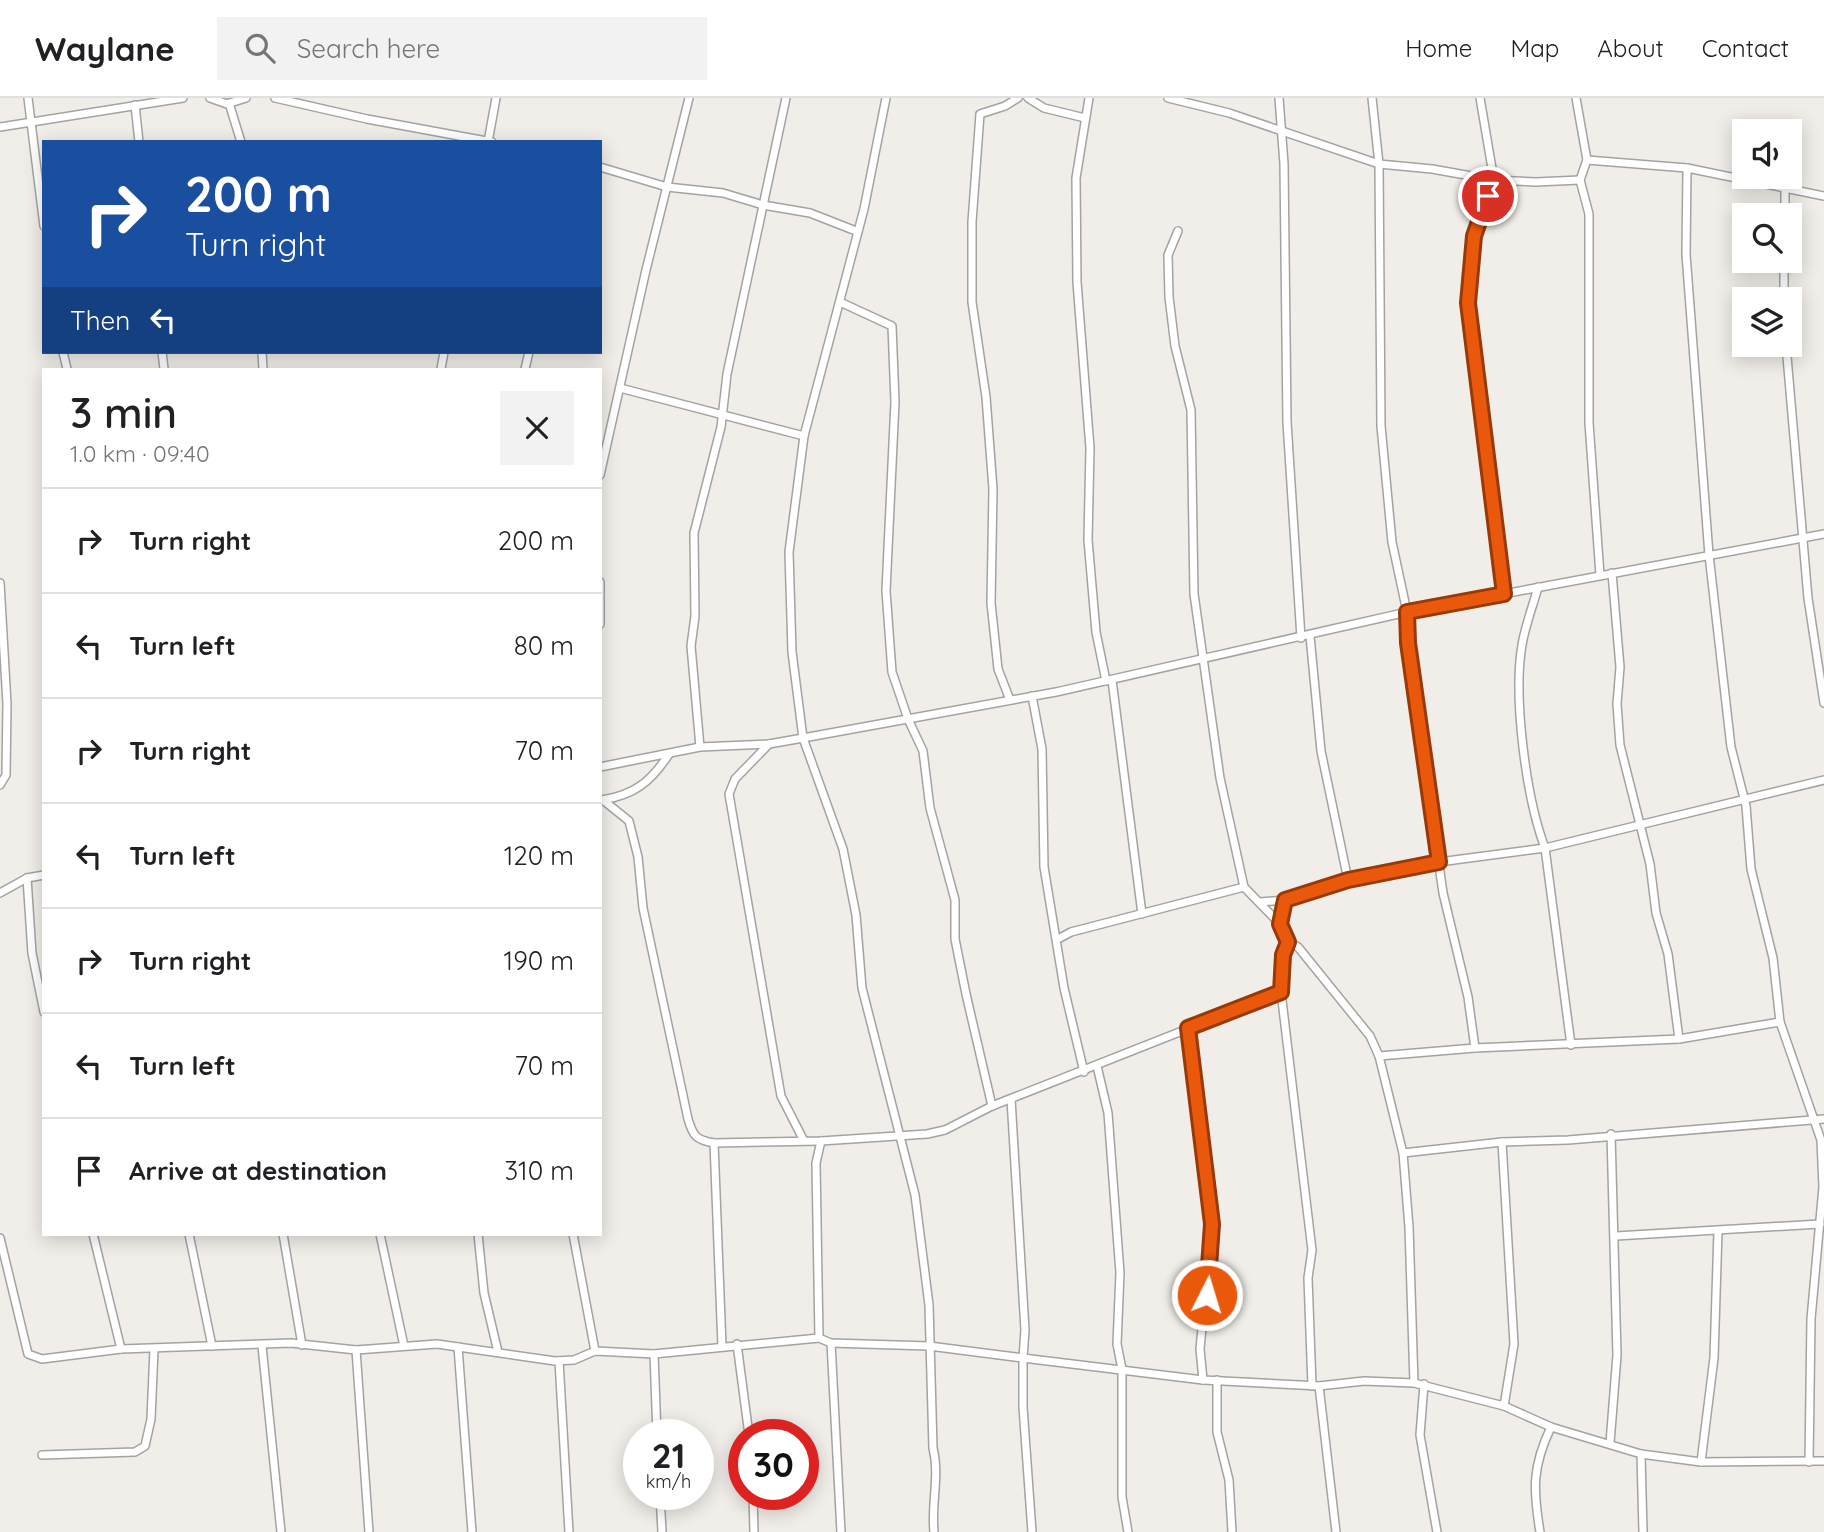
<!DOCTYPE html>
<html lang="en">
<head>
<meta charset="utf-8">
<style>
  :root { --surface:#fff; --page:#f2f2f2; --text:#202124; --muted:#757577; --line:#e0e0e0 }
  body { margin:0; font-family:Quicksand,sans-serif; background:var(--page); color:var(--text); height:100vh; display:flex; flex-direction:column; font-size:26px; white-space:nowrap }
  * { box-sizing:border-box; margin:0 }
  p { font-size:23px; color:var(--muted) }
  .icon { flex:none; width:38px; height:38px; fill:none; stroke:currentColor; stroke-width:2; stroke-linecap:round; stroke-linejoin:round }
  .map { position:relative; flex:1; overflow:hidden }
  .details { position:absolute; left:42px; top:270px; width:560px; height:868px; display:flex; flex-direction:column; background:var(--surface); border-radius:0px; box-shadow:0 4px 18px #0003 }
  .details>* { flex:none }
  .guide { position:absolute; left:42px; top:42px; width:560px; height:214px; border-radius:0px; box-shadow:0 4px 18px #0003; background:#1a4fa0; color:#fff; overflow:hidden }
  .controls { position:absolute; left:1732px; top:21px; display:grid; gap:14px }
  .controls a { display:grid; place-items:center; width:70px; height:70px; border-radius:0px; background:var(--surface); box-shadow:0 4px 18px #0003; font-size:35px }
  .speed { position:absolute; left:623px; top:1321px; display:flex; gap:14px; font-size:35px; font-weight:700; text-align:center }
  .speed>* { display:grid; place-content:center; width:91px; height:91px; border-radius:50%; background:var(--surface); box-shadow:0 4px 18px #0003; line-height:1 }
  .speed small { font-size:18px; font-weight:400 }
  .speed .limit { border:10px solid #d22; background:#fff; color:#111 }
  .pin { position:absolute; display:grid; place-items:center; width:60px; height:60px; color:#fff; margin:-30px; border:4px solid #fff; border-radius:50%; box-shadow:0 2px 7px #0007 }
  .me { position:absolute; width:77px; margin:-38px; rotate:5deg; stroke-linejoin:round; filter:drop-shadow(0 0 5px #0008) }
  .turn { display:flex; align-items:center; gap:24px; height:147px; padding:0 28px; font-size:32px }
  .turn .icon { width:91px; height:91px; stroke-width:2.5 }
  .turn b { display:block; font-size:49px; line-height:60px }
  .then { display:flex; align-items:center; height:66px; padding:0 28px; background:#0003; gap:14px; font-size:26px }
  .round { display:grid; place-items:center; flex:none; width:74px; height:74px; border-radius:0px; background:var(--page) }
  .headline { display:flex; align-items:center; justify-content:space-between; height:119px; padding:0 28px }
  h1 { font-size:42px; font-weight:600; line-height:52px }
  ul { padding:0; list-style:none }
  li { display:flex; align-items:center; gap:21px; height:105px; padding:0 28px; border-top:2px solid var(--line) }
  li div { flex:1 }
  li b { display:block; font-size:26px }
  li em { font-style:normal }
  header { display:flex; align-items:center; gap:42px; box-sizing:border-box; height:98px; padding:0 35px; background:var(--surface); border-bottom:2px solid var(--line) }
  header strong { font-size:33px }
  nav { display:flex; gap:38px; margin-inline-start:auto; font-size:24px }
  .search { width:490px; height:63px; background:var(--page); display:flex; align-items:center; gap:18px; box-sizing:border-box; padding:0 24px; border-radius:0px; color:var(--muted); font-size:26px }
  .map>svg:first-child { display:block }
</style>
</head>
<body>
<header>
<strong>Waylane</strong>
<div class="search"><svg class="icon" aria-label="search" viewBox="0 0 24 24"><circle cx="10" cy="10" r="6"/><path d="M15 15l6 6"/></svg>Search here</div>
<nav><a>Home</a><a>Map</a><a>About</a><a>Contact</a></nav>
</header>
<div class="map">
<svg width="1824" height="1434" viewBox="0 0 1824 1434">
  <rect width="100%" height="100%" fill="#f1eee9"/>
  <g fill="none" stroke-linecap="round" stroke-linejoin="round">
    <defs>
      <g id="minor">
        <path d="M28 0 44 128"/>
        <path d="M210 0 227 6 246 0"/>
        <path d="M275 0 367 21 492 44"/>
        <path d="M886 0 864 111 804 338 789 454 792 554 803 640 843 751 856 817 862 890 915 1097 929 1207 933 1350C940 1378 931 1405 934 1434"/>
        <path d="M1028 0 1044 10 1085 20"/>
        <path d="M1089 0 1076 80 1077 184 1090 350 1088 442 1096 534 1106 583"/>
        <path d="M1168 0 1229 15 1379 66 1432 71 1494 82 1536 84 1580 82"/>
        <path d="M1279 0 1284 66 1287 324 1301 540"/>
        <path d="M1372 0 1379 66 1381 328 1392 444 1407 514 1408 545 1428 666 1427 684 1443 795 1468 899 1475 950"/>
        <path d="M1480 0 1494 82 1474 138 1468 205 1504 496"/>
        <path d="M1576 0 1587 62 1580 82 1589 116V325L1600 477"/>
        <path d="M229 5 241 44"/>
        <path d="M135 7 139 44"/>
        <path d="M0 29 183 0"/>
        <path d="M488 44 496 0"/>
        <path d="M1587 62 1687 70 1824 98"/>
        <path d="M600 69 667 89 723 95 763 107 810 115 856 133"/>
        <path d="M1687 70 1686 156 1709 457 1731 649 1746 708 1751 771 1773 860 1780 924 1821 1042 1823 1089 1811 1221 1809 1364"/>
        <path d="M1785 117V90"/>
        <path d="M1178 133 1168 157 1169 199 1175 248 1191 312 1194 496 1220 680 1244 789 1280 826 1288 844 1298 849 1370 938 1379 958 1403 1055 1409 1129 1414 1285"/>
        <path d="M1784 201V163"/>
        <path d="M840 204 892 228 895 304 886 493 892 574 908 621 923 653 930 710 955 802V841L966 896 992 1008"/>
        <path d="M1786 247 1808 500 1824 605"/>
        <path d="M63 254 67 271"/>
        <path d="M162 254 164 271"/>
        <path d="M262 254 263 271"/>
        <path d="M441 271 444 254"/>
        <path d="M525 271 529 254"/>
        <path d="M620 290 804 338"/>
        <path d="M600 377 646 172 689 0"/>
        <path d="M1612 475 1620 569 1617 606 1620 647 1650 766 1656 815 1668 856 1679 941"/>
        <path d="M600 484V526"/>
        <path d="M0 485 7 606 6 677 0 687"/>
        <path d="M1538 489C1533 508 1525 528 1522 547 1513 599 1526 700 1545 750L1571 947"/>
        <path d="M1310 538 1321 653 1348 782"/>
        <path d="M1112 582 1142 816"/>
        <path d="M1032 598 1042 651 1044 769 1064 890 1084 974"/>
        <path d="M1010 602 998 571 991 505 993 391 986 299 972 204V124L980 16 1005 8 1018 0"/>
        <path d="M769 646 735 681 729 696 781 998 803 1041"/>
        <path d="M700 649 691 548 695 518 694 435 721 329 727 276 786 0"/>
        <path d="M600 669 700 649 769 646 803 640 1056 594 1407 514 1824 436"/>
        <path d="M602 702C634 697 651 684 669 656"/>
        <path d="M603 702 629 723 638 759 643 810 688 1021C693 1038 696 1042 714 1045L821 1043 927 1036 945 1032 992 1008 1281 894"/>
        <path d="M27 780 32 855 44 914"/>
        <path d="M0 795 27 780 44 777"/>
        <path d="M1260 804 1285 802 1348 782 1439 764 1545 750 1824 682"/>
        <path d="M1280 826 1285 802"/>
        <path d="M1058 841 1071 834 1244 789"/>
        <path d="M1288 844 1283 857 1281 894 1312 1152 1308 1180 1312 1288"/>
        <path d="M1188 930 1212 1126 1200 1251 1203 1282"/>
        <path d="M1379 958 1475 950 1679 941 1780 924"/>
        <path d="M1097 968 1108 1015 1120 1175 1117 1246 1122 1271V1399L1128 1434"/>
        <path d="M1011 1001 1025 1232 1023 1260 1203 1282 1319 1288 1364 1283 1414 1285 1504 1308 1551 1329 1641 1356 1701 1364 1824 1363"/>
        <path d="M1502 1044 1514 1246 1504 1308"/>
        <path d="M714 1045 722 1248"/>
        <path d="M1403 1055 1502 1044 1568 1042 1824 1021"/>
        <path d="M93 1136 121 1251"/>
        <path d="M189 1136 212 1248"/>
        <path d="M283 1136 302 1247"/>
        <path d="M380 1136 404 1248"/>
        <path d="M478 1136 484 1195 498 1254"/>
        <path d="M573 1136 595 1253"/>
        <path d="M1616 1138 1820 1126"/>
        <path d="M0 1140 28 1256 42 1261 121 1251 291 1245 356 1252 437 1246 555 1263 574 1262 595 1253 654 1256 819 1240 831 1245 929 1248 1023 1260V1309L1032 1434"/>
        <path d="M819 1240 816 1065 821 1043"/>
        <path d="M831 1245 841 1434"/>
        <path d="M737 1246 749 1337"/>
        <path d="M262 1248 281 1434"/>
        <path d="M458 1249 472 1434"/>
        <path d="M356 1252 369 1434"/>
        <path d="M654 1256 657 1337"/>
        <path d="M559 1263 569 1434"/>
        <path d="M1217 1282V1334L1229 1382 1232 1434"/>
        <path d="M1424 1286 1420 1337 1437 1434"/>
        <path d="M1319 1288 1336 1434"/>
        <path d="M1610 1345 1617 1257 1611 1036"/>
        <path d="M1641 1356 1643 1434"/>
        <path d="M42 1357 135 1354 145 1348 151 1321 154 1251"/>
        <path d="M1701 1364 1714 1260 1718 1133"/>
        <path d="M660 1396 662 1434"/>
        <path d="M753 1396 754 1434"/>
        <path d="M1540 1434C1533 1391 1532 1369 1551 1329"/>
      </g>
    </defs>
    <use href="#minor" stroke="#a3a3a3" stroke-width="10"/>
    <use href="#minor" stroke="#fff" stroke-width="7"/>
  </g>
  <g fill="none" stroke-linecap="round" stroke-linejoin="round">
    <defs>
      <path id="route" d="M1207 1197 1212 1126 1188 930 1281 894 1283 857 1288 844 1280 826 1285 802 1348 782 1439 764 1408 545 1407 514 1504 496 1468 205 1474 138 1488 98"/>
    </defs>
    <use href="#route" stroke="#983908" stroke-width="18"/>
    <use href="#route" stroke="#ea580c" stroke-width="12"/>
  </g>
</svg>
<div class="controls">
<a><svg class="icon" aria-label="sound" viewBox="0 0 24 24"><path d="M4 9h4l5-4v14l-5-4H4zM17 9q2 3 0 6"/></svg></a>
<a><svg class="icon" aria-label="search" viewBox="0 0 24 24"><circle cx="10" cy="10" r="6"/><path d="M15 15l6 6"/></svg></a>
<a><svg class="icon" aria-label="layers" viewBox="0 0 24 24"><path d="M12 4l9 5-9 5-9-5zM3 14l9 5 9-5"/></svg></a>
</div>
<div class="speed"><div>21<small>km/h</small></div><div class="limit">30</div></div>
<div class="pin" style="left:1488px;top:98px;background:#d93025"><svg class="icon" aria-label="arrive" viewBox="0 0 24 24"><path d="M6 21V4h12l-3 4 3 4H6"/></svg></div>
<svg class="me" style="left:1207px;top:1197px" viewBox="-20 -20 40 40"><circle r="17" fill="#ea580c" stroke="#fff" stroke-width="3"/><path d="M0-11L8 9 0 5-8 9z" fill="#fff"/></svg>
<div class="guide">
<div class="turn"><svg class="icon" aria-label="right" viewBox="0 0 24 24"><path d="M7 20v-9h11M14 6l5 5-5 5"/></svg><div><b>200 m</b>Turn right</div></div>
<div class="then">Then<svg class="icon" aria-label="left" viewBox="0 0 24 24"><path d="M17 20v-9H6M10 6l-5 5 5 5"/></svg></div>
</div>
<section class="details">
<div class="headline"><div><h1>3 min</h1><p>1.0 km · 09:40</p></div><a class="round"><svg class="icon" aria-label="close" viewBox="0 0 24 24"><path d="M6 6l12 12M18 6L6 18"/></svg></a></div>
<ul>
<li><svg class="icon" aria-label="right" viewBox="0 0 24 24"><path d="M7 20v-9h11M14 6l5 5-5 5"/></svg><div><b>Turn right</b></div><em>200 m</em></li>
<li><svg class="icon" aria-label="left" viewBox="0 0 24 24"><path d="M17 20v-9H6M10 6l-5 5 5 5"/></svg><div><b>Turn left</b></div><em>80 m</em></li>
<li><svg class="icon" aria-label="right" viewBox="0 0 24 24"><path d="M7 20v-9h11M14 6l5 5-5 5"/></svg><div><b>Turn right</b></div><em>70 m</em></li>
<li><svg class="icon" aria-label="left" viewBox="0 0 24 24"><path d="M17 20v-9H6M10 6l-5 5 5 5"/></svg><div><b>Turn left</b></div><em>120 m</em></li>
<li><svg class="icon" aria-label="right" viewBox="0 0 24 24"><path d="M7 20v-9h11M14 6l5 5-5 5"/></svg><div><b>Turn right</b></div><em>190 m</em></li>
<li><svg class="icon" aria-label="left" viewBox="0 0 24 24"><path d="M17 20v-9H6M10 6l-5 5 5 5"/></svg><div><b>Turn left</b></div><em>70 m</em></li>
<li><svg class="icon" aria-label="arrive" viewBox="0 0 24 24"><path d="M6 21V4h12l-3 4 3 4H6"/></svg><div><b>Arrive at destination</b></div><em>310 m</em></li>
</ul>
</section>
</div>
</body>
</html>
